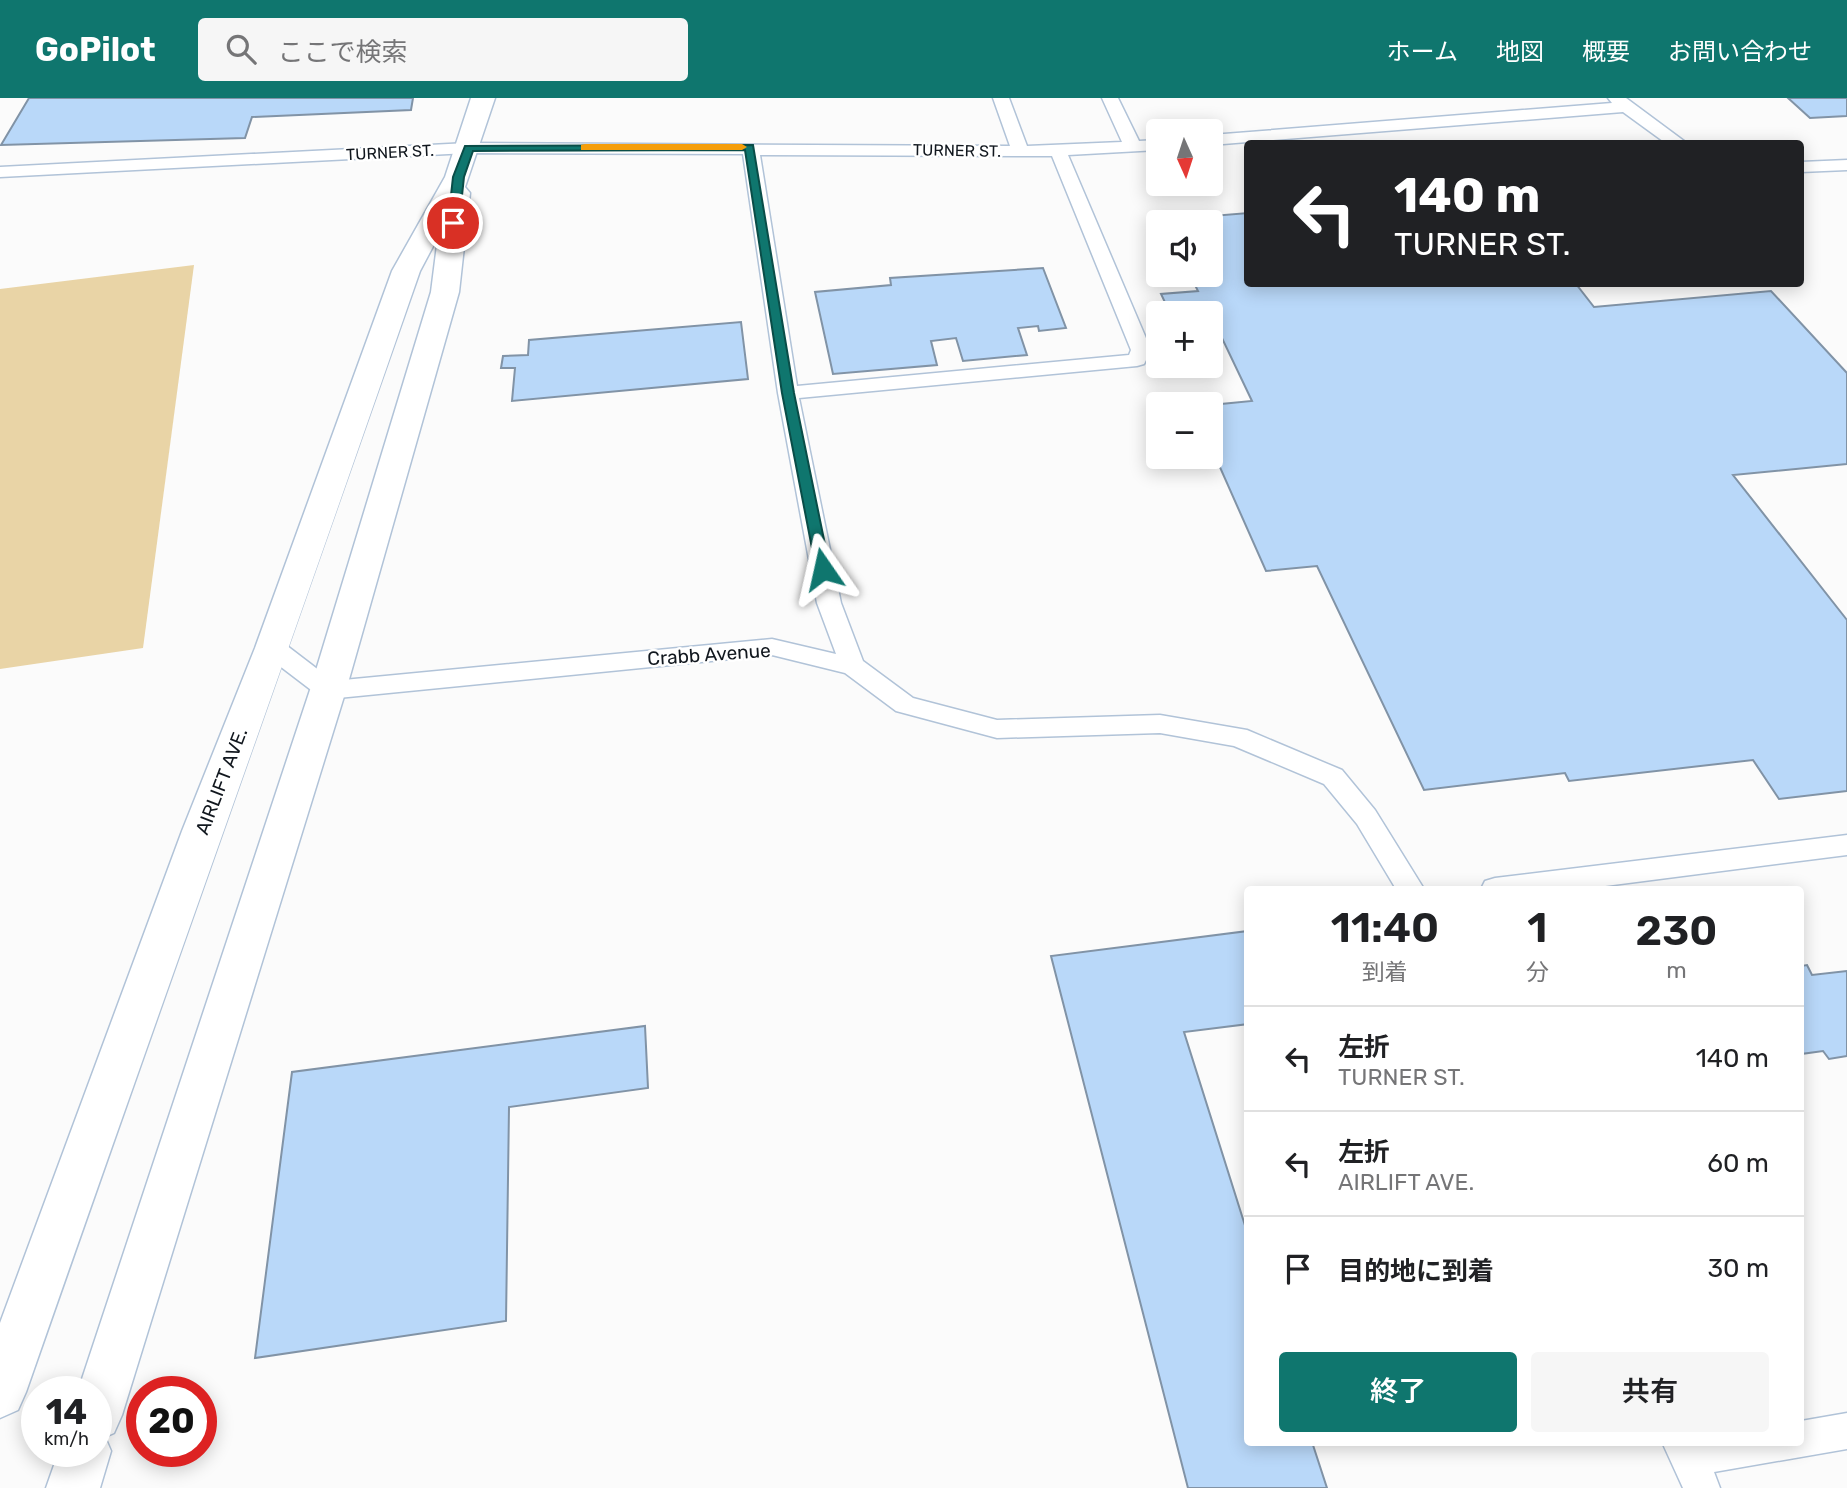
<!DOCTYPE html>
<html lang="ja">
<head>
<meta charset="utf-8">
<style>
  :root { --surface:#fff; --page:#f6f6f6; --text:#202124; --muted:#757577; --line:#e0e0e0; --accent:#0f766e }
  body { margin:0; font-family:Rubik,"Noto Sans JP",sans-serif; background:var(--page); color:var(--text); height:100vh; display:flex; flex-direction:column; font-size:26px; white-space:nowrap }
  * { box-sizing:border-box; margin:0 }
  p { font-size:23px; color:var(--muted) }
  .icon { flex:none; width:38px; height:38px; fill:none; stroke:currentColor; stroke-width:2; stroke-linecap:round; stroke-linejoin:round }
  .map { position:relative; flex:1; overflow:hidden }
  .side { position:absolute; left:1244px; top:788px; width:560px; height:560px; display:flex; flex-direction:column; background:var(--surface); border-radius:7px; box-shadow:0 4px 18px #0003 }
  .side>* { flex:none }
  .top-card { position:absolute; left:1244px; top:42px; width:560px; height:147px; border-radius:7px; box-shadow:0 4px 18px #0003; background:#202124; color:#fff; overflow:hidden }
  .needle { width:46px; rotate:177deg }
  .buttons { position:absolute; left:1146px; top:21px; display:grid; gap:14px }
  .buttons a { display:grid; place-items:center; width:77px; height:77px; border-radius:7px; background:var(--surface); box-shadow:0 4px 18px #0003; font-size:35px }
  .speed { position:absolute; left:21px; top:1278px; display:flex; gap:14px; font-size:35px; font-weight:700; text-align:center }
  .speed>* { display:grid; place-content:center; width:91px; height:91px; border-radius:50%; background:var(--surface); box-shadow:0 4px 18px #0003; line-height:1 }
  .speed small { font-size:18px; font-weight:400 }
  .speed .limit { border:10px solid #d22; background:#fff; color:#111 }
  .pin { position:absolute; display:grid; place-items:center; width:60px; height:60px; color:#fff; margin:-30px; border:4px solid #fff; border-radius:50%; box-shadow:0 2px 7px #0007 }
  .me { position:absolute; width:77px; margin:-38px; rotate:349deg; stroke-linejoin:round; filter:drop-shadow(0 0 5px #0008) }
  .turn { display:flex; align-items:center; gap:24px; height:147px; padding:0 35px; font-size:32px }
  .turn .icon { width:91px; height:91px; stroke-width:2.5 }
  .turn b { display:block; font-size:49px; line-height:60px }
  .eta { display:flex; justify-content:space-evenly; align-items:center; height:119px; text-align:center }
  .eta b { font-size:42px; font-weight:600; line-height:49px }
  .primary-button { display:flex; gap:14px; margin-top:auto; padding:14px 35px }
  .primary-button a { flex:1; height:80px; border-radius:7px; background:var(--accent); color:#fff; font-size:28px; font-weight:600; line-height:80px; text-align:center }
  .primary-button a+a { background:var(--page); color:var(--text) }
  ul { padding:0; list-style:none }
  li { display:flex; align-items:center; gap:21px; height:105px; padding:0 35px; border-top:2px solid var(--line) }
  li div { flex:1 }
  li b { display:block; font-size:26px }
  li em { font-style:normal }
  header { display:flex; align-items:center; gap:42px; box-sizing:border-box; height:98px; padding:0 35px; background:var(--accent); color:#fff }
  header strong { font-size:33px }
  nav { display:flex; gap:38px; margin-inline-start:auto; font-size:24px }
  .search { width:490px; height:63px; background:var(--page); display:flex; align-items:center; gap:18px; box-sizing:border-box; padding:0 24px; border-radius:7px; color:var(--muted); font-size:26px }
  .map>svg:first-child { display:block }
</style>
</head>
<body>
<header>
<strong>GoPilot</strong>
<div class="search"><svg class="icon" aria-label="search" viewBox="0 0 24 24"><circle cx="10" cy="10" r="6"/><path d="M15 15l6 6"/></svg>ここで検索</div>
<nav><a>ホーム</a><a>地図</a><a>概要</a><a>お問い合わせ</a></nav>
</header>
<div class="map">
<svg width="1847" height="1390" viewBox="0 0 1847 1390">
  <rect width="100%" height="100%" fill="#fbfbfb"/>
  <path fill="#e9d4a6" d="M194 167 143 550 0 571V191Z"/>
  <g fill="#b9d8f9" stroke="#8193a6" stroke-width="2">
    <path d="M29 0H413L411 12 252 19 245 40 1 47Z"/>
    <path d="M1788 0H1847V18L1810 20Z"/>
    <path d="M1248 115V186H1576L1594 209 1771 193 1847 275V366L1733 377 1847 522V693L1779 701 1753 662 1569 683 1565 675 1424 692 1317 468 1266 473 1211 349V307L1252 303 1221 238 1211 239V215H1170L1161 196 1198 193 1190 177H1211V124L1163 122Z"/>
    <path d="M1043 170 1066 230 1039 233 1038 228 1018 230 1027 257 963 263 956 240 931 243 937 267 833 276 815 194 891 187 890 180Z"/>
    <path d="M741 224 748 281 512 303 515 270H501L503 258 528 257 529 242Z"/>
    <path d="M1248 833V926L1184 934 1248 1137V1344H1312L1327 1390H1188L1051 858Z"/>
    <path d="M1807 867 1812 877 1847 873V958L1829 961 1823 953 1801 956V868Z"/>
    <path d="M645 928 648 990 509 1009 506 1223 255 1260 292 974Z"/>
  </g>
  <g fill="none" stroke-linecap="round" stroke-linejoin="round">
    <defs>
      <g id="lane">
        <path d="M993 0H1009L1027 48 1122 44 1102 0H1118L1139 43 1158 42V52L1068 57 1151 252 1144 266 1137 268 799 300 841 505 863 563 913 600 997 622 1160 617 1247 632 1342 672 1375 712 1424 791H1396L1357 726 1324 686 1234 648 1160 635 997 640 896 613 845 575 772 557 328 601 319 598 264 556 261 550 264 544 273 542 282 544 333 583 772 541 836 556 817 505 778 295 743 56 468 55 0 79V69L468 45 1010 48ZM760 57 1052 58 1131 252 1129 257 797 288Z"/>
        <path d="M1608 0H1626L1688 46H1667L1623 14 1211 47V37L1612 5Z"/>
        <path d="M1847 62V72L1801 74V64Z"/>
        <path d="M1847 737V757L1582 791H1481L1485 783 1495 780Z"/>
        <path d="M1847 1315V1351L1714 1374 1720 1390H1683L1662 1344H1801V1323Z"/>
      </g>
      <path id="street" d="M471 0H495L465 89 470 95 459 194 346 592 122 1317 114 1335 105 1339 111 1353 100 1390H46L59 1353H96V1293H78L310 592 431 194 438 139 420 173C291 548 156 920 26 1294L18 1312 0 1320V1225L182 733 255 550 392 173 445 79Z"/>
    </defs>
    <use href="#lane" stroke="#b1c3d8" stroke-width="3"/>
    <use href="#street" stroke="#b1c3d8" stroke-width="3"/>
    <use href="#lane" fill="#fff" fill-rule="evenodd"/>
    <use href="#street" fill="#fff" fill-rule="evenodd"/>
  </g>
  <path fill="#0f766e" stroke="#0a4d48" stroke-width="2" d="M753 47 794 295 830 471 823 476 816 471 782 295 745 52 473 53 464 79 459 125 453 128 448 125 453 79 465 48Z"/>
  <path fill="#f59e0b" d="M585 46H742L747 49 742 52H581V47Z"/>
  <g text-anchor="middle" stroke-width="5" stroke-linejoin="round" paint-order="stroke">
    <g font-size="16" fill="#11171e" stroke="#fff">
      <text transform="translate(957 52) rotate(1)" y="6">TURNER ST.</text>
      <text transform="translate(390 54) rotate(-3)" y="6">TURNER ST.</text>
    </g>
    <g font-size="19" fill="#11171e" stroke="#fff">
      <text transform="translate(709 556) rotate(-4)" y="7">Crabb Avenue</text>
      <text transform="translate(221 683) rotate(-69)" y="7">AIRLIFT AVE.</text>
    </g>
  </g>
</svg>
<div class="buttons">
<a><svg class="needle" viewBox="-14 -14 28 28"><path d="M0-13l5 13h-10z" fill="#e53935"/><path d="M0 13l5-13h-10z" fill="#757577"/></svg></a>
<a><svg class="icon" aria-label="sound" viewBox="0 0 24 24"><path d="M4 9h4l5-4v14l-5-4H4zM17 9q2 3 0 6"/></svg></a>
<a>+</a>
<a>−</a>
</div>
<div class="speed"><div>14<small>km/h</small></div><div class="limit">20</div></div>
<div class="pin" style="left:453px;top:125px;background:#d93025"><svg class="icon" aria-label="arrive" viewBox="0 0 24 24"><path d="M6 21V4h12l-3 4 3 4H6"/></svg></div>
<svg class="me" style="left:823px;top:471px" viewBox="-20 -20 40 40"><path d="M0-17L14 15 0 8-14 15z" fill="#0f766e" stroke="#fff" stroke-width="4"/></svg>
<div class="top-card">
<div class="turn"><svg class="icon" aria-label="left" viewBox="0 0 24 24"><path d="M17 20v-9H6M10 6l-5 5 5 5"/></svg><div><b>140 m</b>TURNER ST.</div></div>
</div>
<section class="side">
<div class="eta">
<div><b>11:40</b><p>到着</p></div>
<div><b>1</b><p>分</p></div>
<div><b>230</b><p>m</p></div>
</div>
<ul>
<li><svg class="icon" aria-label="left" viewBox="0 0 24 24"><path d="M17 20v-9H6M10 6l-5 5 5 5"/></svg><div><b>左折</b><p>TURNER ST.</p></div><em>140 m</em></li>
<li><svg class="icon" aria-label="left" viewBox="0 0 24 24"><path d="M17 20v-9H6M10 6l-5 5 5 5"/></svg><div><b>左折</b><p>AIRLIFT AVE.</p></div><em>60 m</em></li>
<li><svg class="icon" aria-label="arrive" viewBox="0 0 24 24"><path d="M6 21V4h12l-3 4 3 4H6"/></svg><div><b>目的地に到着</b></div><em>30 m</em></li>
</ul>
<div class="primary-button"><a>終了</a><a>共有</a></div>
</section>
</div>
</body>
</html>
